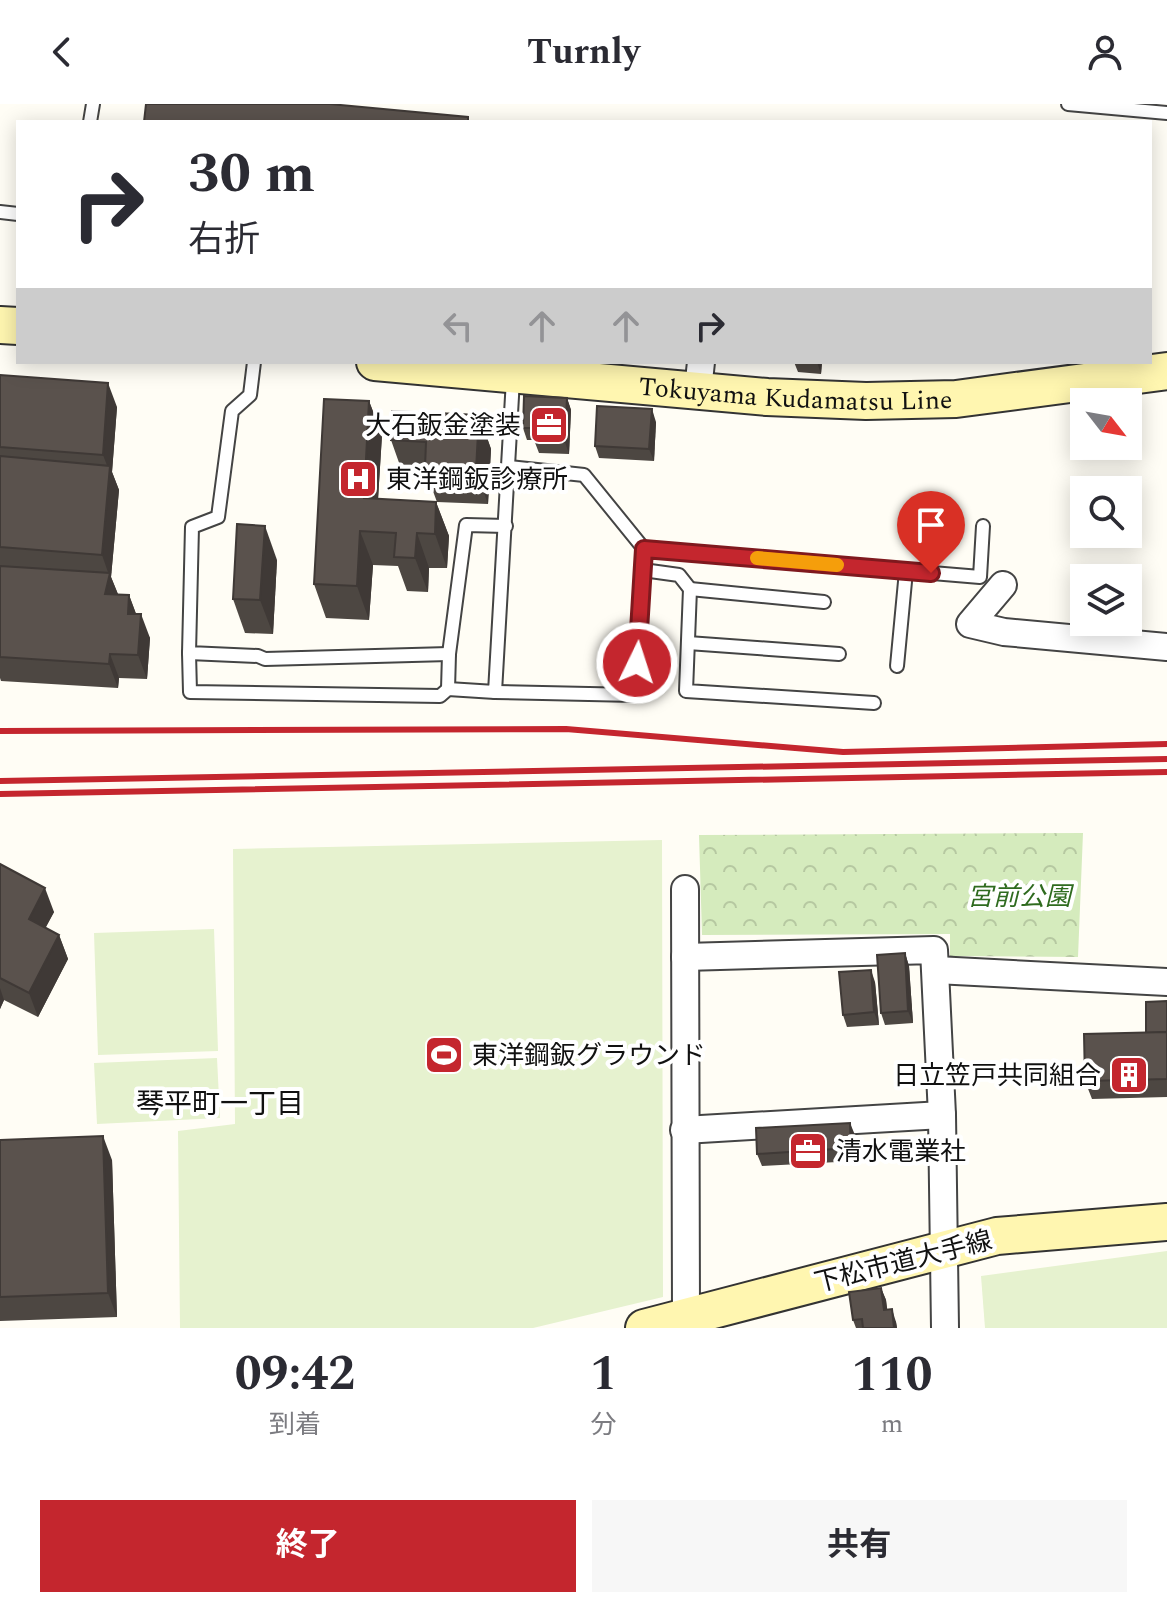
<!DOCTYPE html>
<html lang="ja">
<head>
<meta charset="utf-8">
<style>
  :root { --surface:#fff; --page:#f7f7f7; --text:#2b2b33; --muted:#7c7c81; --accent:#c4262e }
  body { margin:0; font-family:Spectral,"Noto Sans JP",serif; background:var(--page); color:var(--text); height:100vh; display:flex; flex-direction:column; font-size:30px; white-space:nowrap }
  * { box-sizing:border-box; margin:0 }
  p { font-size:26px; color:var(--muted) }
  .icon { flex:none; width:44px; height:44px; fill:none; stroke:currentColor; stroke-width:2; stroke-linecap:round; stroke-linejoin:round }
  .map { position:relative; height:1224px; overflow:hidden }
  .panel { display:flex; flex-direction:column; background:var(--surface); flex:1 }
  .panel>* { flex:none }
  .top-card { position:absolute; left:16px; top:16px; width:1136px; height:244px; border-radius:0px; box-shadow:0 4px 20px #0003; background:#fff; color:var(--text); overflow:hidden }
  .needle { width:52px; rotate:121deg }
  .tools { position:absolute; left:1070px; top:284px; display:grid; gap:16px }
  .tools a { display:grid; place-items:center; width:72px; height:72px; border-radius:0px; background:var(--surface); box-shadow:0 4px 20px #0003; font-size:40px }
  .pin { position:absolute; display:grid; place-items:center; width:68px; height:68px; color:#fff; margin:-82px -34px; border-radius:50% 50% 50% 0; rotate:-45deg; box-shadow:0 0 8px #0007 }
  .pin .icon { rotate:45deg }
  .me { position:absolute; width:88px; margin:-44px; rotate:4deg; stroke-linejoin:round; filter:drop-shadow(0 0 6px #0008) }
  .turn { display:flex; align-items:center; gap:28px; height:168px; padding:0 40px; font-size:36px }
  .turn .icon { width:104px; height:104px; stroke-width:2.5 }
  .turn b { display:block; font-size:56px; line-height:68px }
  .lanes { display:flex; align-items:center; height:76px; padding:0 40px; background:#0003; justify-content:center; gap:40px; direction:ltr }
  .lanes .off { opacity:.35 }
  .eta { display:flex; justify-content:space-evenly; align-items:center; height:136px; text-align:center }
  .eta b { font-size:48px; font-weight:700; line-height:56px }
  .action { display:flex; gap:16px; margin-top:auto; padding:16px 40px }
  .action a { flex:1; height:92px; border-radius:0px; background:var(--accent); color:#fff; font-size:32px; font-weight:700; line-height:92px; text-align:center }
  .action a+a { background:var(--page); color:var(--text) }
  header { display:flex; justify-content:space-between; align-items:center; height:104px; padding:0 40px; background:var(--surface); font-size:36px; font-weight:700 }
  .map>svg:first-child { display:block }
</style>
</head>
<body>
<header><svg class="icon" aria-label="back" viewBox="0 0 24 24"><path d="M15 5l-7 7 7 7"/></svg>Turnly<svg class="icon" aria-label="person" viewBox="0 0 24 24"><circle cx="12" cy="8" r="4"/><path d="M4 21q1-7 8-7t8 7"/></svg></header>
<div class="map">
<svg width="1167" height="1224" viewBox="0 0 1167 1224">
  <defs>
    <pattern id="park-crowns" width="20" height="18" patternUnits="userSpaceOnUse" patternTransform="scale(2)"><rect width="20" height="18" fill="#d5ebbd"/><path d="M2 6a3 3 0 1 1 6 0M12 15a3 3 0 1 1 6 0" fill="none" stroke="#b6c8a1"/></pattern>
  </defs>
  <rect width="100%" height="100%" fill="#fffdf5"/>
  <path fill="url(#park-crowns)" d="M1083 729 1078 853 950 852V830L702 831 699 731Z"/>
  <g fill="#e6f2cf">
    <path d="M662 736 663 1193 533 1224H180L178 1027 235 1020 233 745Z"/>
    <path d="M214 825 218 947 98 951 94 829Z"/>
    <path d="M217 954 220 1014 97 1020 94 959Z"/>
    <path d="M1167 1147V1224H985L981 1172Z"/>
  </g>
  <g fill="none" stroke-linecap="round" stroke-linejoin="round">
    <defs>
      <g id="lane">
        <path d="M1068 0 1167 9"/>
        <path d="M90 18 93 0"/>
        <path d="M0 108 18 110"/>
        <path d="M254 258 250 291 232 307 218 413 192 423 189 549 258 552 265 555 449 550"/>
        <path d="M644 445 980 473 983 422"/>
        <path d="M643 466 679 471 690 485 686 587 874 599"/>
        <path d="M690 485 824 498"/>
        <path d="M688 539 839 550"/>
        <path d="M189 549 190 588 440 592 448 585 495 588 513 275"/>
        <path d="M897 562 906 467"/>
        <path d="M448 585 449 550 466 421 506 422"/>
        <path d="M495 588 635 591 644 445 584 371 509 363"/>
      </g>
      <g id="street">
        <path d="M698 286 701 258"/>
        <path d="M1003 481 970 520 1004 528 1167 543"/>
        <path d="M685 785 686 1212"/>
        <path d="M685 853 934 846 942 1011 945 1224"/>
        <path d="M936 866 1167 878"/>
        <path d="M684 1026 942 1011"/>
      </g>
      <g id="secondary">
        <path d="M0 221 18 222"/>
        <path id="s1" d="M375 258 767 293 866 297 956 295 1167 267"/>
        <path d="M644 1224 997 1132 1167 1118"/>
      </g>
    </defs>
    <use href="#lane" stroke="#444" stroke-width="16"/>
    <use href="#street" stroke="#444" stroke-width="30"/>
    <use href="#secondary" stroke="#333" stroke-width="40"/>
    <use href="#lane" stroke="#fff" stroke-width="12"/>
    <use href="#street" stroke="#fff" stroke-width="26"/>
    <use href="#secondary" stroke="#fff6b0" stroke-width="36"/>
    <g stroke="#c4262e" stroke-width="6">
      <path d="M0 627 566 625 843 648 1167 640"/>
      <path d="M0 677 1167 655"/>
      <path d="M0 690 1167 668"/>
    </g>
  </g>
  <g fill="#4d4742">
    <path d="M794 258H822L821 270 798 268Z"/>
    <path d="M0 271 117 303 112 368 119 386 111 473 118 490 129 491 136 510 150 534 147 575 119 574 118 584 1 577 0 574Z"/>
    <path d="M567 294 571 306 569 350 539 349 534 336H527L523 324Z"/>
    <path d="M369 297 382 331 378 395 436 398 449 432 447 464H429L428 488 407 487 398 462 373 461 369 516 326 514 314 480Z"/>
    <path d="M479 311 491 345 488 400 437 398 427 371 403 370 391 336Z"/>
    <path d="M656 318 654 357 599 354 595 342Z"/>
    <path d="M277 456 273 530 245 529 233 495Z"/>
    <path d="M0 760 54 808 45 824 59 831 68 855 38 913 4 896 0 905Z"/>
    <path d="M905 849 909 862 913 919 885 921 881 909Z"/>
    <path d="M875 878 879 921 847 923 843 911Z"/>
    <path d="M1167 897V993L1092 995 1085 977 1146 929Z"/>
    <path d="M855 1031 856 1057 762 1062 757 1050Z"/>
    <path d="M0 1036 112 1056 117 1213 0 1217Z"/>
    <path d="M881 1184 886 1196 887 1206 896 1218 897 1224H856L853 1216Z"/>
  </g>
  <g fill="#3f3936">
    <path d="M817 258H822L821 270Z"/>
    <path d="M108 279 117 303 112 368 119 386 111 473 119 493 105 490 109 471 102 451 110 369 103 351Z"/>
    <path d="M567 294 571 306 569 350 565 338Z"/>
    <path d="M369 297 382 331 376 428 364 394Z"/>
    <path d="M652 305 656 318 654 357 649 345Z"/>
    <path d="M479 311 491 345 488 400 476 366Z"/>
    <path d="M436 398 449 432 447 464 435 430Z"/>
    <path d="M265 422 277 456 273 530 260 496Z"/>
    <path d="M360 427 373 461 369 516 357 482Z"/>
    <path d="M417 429 429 464 428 488 415 454Z"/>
    <path d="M129 491 138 515 128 510Z"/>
    <path d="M141 510 150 534 147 575 138 551Z"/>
    <path d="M110 550 119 574 118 584 109 560Z"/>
    <path d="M45 784 54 808 37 840 29 815Z"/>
    <path d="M59 831 68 855 38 913 29 889Z"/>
    <path d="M905 849 909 862 913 919 908 907Z"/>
    <path d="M871 866 875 878 879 921 874 908Z"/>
    <path d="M0 884 4 896 0 905Z"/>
    <path d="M850 1019 855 1031 856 1057 851 1044Z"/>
    <path d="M103 1032 112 1056 117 1213 108 1189Z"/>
    <path d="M881 1184 886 1196 889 1219 884 1206Z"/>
    <path d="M892 1205 896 1218 897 1224H894Z"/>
  </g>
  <g fill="#5a524d" stroke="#3f3936" stroke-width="2">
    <path d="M146 0H330L468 13V18H144Z"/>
    <path d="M0 271 108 279 103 351 0 343Z"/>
    <path d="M524 292 567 294 565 338 534 336 535 324H523Z"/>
    <path d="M324 295 369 297 364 394 436 398 435 430 417 429 415 454 394 453 396 429 360 427 357 482 314 480Z"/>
    <path d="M597 302 652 305 649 345 595 342Z"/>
    <path d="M392 307 479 311 476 366 425 364 426 338 391 336Z"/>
    <path d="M0 352 110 362 102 451 0 443Z"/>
    <path d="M237 420 265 422 260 496 233 495Z"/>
    <path d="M0 462 110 469 105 490 129 491 128 510H141L138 551 110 550 109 560 0 553Z"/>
    <path d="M0 760 45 784 29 815 59 831 29 889 0 874Z"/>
    <path d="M905 849 908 907 881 909 877 851Z"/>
    <path d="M871 866 874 908 843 911 839 868Z"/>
    <path d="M1167 897V928L1146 929V898Z"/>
    <path d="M1167 928V975L1085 977 1084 930Z"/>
    <path d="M850 1019 851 1044 757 1050 756 1024Z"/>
    <path d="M103 1032 108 1189 0 1193V1036Z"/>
    <path d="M881 1184 884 1206 892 1205 894 1224H863L862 1215 853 1216 849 1188Z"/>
  </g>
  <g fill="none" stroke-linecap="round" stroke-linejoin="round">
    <defs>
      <path id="route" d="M637 559 644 445 931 469"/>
    </defs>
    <use href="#route" stroke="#7f191e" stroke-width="20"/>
    <use href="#route" stroke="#c4262e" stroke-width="14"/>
    <path stroke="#f59e0b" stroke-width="14" d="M757 454 837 461"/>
  </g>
  <defs>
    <symbol id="office-square" viewBox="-11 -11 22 22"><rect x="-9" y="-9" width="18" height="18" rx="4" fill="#c4262e" stroke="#fff"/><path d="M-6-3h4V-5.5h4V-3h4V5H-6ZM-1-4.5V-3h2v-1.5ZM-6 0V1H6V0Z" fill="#fff"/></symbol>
    <symbol id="hospital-square" viewBox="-11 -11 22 22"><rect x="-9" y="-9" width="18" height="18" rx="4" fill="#c4262e" stroke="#fff"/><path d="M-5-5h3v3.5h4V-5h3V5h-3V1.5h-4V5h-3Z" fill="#fff"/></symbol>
    <symbol id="stadium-square" viewBox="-11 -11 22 22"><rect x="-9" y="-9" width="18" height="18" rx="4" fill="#c4262e" stroke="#fff"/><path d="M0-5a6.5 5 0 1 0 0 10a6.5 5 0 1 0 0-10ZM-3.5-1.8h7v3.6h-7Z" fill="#fff"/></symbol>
    <symbol id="building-square" viewBox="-11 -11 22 22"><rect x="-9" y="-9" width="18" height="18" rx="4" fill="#c4262e" stroke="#fff"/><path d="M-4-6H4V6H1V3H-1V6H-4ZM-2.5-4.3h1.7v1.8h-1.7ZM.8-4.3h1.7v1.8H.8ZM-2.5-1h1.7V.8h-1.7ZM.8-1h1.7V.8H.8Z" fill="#fff"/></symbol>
  </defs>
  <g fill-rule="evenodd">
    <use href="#office-square" x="527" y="299" width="44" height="44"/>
    <use href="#hospital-square" x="336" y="353" width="44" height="44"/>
    <use href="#stadium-square" x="422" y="929" width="44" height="44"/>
    <use href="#building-square" x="1107" y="949" width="44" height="44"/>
    <use href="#office-square" x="786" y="1025" width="44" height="44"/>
  </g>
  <g text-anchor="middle" stroke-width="8" stroke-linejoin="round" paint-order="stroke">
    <g font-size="26" fill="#111" stroke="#fff">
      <text dy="9" stroke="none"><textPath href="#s1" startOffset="422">Tokuyama Kudamatsu Line</textPath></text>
      <text transform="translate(903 1157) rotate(-14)" y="9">下松市道大手線</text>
    </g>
    <g font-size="26" fill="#111" stroke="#fff" text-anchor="start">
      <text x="521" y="330" text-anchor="end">大石鈑金塗装</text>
      <text x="386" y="384">東洋鋼鈑診療所</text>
      <text x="472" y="960">東洋鋼鈑グラウンド</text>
      <text x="1101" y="980" text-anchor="end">日立笠戸共同組合</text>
      <text x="836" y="1056">清水電業社</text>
    </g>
    <g font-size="26" font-style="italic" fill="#2f6b1f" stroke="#fff">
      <text x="1019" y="801">宮前公園</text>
    </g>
    <g font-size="28" fill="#111" stroke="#fff">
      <text x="220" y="1009">琴平町一丁目</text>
    </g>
  </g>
</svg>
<div class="tools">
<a><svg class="needle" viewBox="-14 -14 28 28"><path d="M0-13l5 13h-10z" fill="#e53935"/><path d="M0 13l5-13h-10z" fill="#7c7c81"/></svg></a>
<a><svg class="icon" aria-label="search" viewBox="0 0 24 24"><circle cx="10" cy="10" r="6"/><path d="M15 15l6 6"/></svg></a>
<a><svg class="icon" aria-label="layers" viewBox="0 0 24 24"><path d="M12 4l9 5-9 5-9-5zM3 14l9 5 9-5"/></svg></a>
</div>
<div class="pin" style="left:931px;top:469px;background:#d93025"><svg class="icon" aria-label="arrive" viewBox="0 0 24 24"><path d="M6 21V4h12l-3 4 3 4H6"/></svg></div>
<svg class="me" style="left:637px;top:559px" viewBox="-20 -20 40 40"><circle r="17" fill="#c4262e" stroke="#fff" stroke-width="3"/><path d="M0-11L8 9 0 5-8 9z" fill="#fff"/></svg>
<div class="top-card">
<div class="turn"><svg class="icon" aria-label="right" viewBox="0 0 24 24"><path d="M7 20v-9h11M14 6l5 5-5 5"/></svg><div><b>30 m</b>右折</div></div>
<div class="lanes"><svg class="icon off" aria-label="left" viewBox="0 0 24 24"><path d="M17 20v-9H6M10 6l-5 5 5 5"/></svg><svg class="icon off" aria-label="ahead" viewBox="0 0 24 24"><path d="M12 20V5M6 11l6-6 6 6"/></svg><svg class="icon off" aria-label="ahead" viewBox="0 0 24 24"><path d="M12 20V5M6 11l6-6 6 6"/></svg><svg class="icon" aria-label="right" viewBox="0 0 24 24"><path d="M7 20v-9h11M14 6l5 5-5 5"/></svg></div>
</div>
</div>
<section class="panel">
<div class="eta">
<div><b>09:42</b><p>到着</p></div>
<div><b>1</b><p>分</p></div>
<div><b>110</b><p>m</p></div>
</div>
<div class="action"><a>終了</a><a>共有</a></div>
</section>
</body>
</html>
